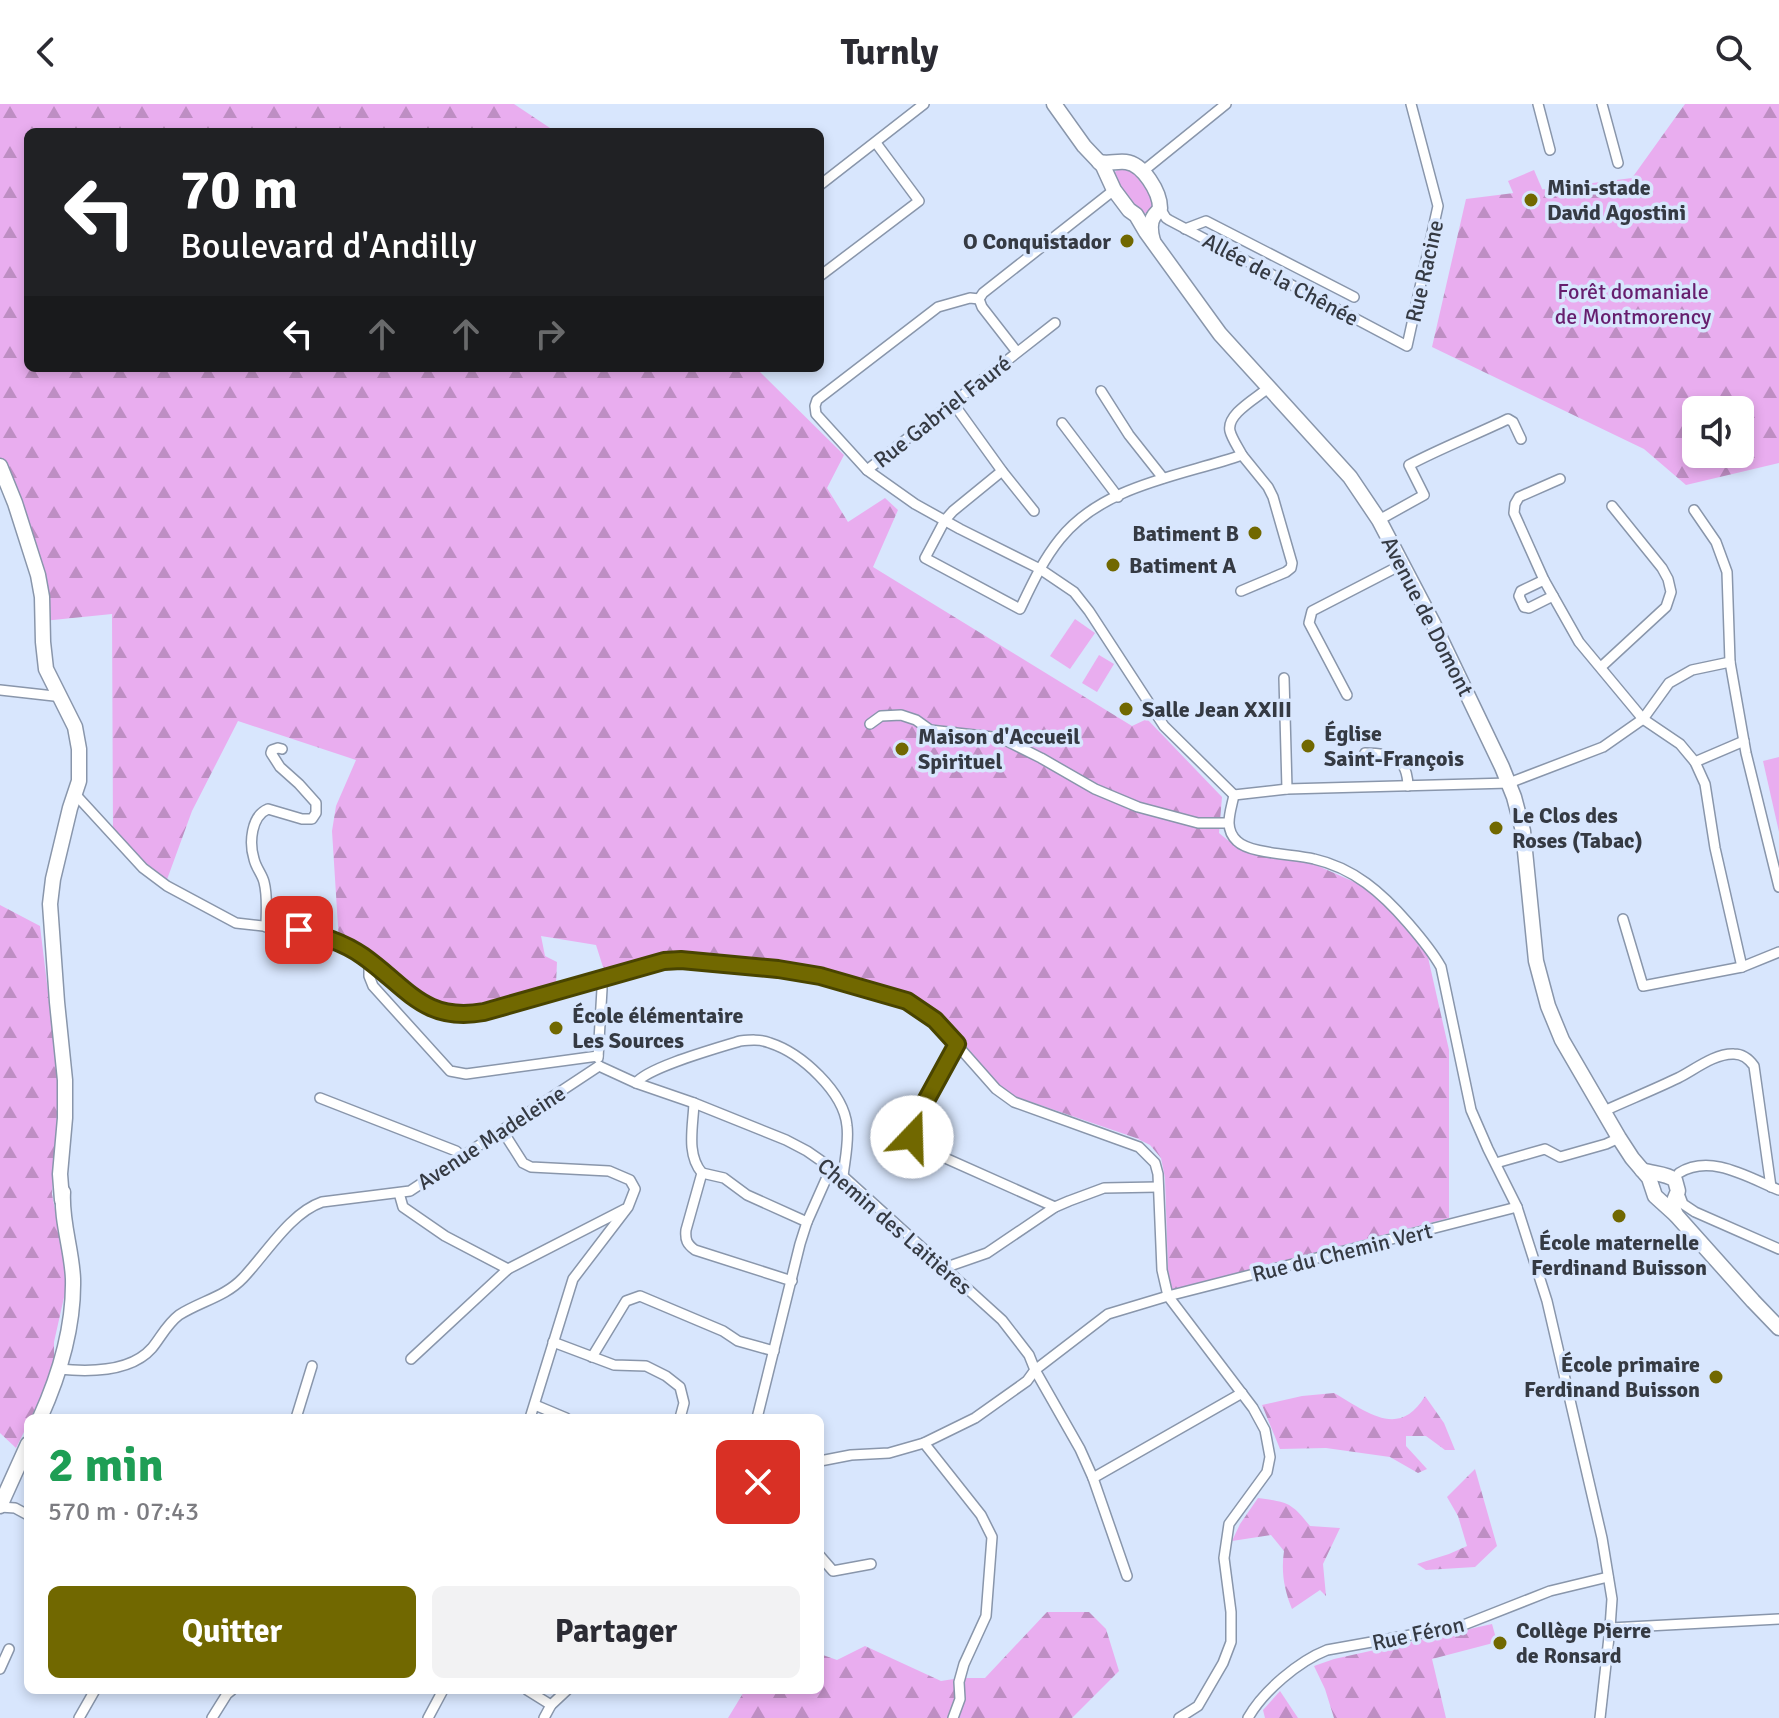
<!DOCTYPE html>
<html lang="fr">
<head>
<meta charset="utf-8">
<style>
  :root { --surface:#fff; --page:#f2f2f3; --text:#2b2b33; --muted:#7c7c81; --accent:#716800 }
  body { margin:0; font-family:Signika,sans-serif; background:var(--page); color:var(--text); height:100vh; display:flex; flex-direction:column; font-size:30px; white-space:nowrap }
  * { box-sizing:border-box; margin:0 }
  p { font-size:26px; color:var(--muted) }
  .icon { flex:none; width:44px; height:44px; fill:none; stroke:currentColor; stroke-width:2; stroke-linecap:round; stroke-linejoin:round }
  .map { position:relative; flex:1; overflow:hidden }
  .panel { position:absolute; left:24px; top:1310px; width:800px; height:280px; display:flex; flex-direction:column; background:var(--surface); border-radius:12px; box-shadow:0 4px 12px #0003 }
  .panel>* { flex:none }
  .guide { position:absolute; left:24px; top:24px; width:800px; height:244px; border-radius:12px; box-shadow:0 4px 12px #0003; background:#202124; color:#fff; overflow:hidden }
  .controls { position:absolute; left:1682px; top:292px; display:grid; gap:16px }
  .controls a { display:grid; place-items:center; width:72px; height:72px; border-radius:12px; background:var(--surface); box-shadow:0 4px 12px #0003; font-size:40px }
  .pin { position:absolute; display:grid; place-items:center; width:68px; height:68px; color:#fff; margin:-34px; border-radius:16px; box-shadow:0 4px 12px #0006 }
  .me { position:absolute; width:88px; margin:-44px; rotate:21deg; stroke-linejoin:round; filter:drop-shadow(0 0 6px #0008) }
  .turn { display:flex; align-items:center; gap:28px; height:168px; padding:0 24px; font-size:36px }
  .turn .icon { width:104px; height:104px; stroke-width:2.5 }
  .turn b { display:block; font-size:56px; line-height:68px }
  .lanes { display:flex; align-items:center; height:76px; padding:0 24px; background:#0003; justify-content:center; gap:40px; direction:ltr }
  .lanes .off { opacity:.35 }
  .round { display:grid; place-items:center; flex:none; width:84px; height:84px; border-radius:12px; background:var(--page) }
  .overview { display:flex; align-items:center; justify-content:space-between; height:136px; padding:0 24px }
  h1 { font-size:48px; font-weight:700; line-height:60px; color:#1e9e55 }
  .action { display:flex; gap:16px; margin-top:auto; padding:16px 24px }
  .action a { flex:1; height:92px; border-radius:12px; background:var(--accent); color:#fff; font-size:32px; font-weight:700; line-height:92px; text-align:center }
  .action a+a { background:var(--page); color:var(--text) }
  header { display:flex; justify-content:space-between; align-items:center; height:104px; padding:0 24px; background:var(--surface); font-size:36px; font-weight:700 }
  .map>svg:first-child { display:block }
</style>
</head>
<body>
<header><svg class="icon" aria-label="back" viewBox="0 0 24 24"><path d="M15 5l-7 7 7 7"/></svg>Turnly<svg class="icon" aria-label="search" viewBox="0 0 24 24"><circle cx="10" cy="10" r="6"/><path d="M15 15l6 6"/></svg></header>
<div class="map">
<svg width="1779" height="1614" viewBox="0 0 1779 1614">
  <defs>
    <pattern id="forest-firs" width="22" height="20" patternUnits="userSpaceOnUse" patternTransform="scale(2)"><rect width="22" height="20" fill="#e9adef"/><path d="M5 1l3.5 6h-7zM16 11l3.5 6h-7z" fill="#be8ec3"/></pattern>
  </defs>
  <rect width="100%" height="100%" fill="#d8e6fd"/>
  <g fill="#e9adef">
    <path d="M1121 64 1131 66 1152 92 1154 102 1148 109H1140C1134 102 1109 78 1115 68 1116 66 1119 65 1121 64Z"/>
    <path d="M1534 66 1555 115 1529 126 1508 77Z"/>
    <path d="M1075 515 1095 529 1070 565 1050 552Z"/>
    <path d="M1099 551 1114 560 1097 588 1082 579Z"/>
    <path d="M1779 653V728L1763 657Z"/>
  </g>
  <g fill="url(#forest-firs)" fill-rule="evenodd">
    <path d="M0 0H514L556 28H28V264H756L844 351 827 384 848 418 885 394 898 406 873 463 1132 622 1147 615 1222 693 1219 729 1236 743 1316 761 1370 785 1427 849 1449 946V1114L1171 1186 1168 1166 1165 1074 1161 1054 1150 1041 1136 1034 1014 992 998 980 941 913 907 893 810 865 665 850 609 867 603 863 596 841 541 832 545 852 557 858 556 880C524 899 472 909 435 906L339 838 332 727 336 702 356 656 238 617 192 707 165 781 113 731 112 510 43 517 42 493 0 362Z"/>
    <path d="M1685 0H1779V359L1686 381 1644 345 1432 243 1466 95 1632 74ZM1696 306H1740V350H1696Z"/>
    <path d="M0 801 40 822 59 979 52 1090 65 1159 67 1180 54 1238V1268L31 1314H28V1320L16 1344 0 1329Z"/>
    <path d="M1334 1289C1366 1307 1399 1336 1425 1292L1444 1319 1455 1346H1445L1426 1332H1406V1342L1427 1365 1418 1369 1390 1353 1326 1344 1280 1345 1262 1301 1302 1292Z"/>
    <path d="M1475 1365 1497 1442 1475 1463 1426 1466 1417 1460 1449 1450 1467 1442 1458 1412 1447 1393Z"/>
    <path d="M1258 1394C1288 1398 1291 1398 1310 1422L1340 1424 1323 1460 1326 1492 1320 1486 1292 1505C1284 1485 1281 1468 1284 1447L1271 1431 1232 1437 1240 1420Z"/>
    <path d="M1047 1508H1089L1106 1525 1119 1567 1072 1614H728L745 1586H820V1550L837 1556 865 1542 941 1577 960 1574H985Z"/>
    <path d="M1492 1520 1497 1538 1432 1555 1446 1614H1334L1325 1585 1314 1562 1334 1555Z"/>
    <path d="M1280 1587 1298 1614H1265L1263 1606Z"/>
  </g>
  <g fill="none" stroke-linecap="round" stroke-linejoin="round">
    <defs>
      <g id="street">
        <path d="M1538 0 1550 46"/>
        <path d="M1602 0 1618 59"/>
        <path d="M1142 68 1226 0"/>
        <path d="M820 81 924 0"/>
        <path d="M1160 104 1166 114 1169 116 1407 242 1438 102 1411 0"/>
        <path d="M1185 125 1206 117 1354 193"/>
        <path d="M820 172 919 97 876 39"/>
        <path d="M979 195 970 194 938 203 817 296 815 302 816 310 867 366 915 400 960 425 1040 465 1074 488 1089 507 1164 622 1234 691"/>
        <path d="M979 195 983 189 1114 86"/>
        <path d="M979 195 982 203 1017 248"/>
        <path d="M1101 287 1129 331 1163 374"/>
        <path d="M953 299 1002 367 1034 407"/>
        <path d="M1062 319 1118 393"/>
        <path d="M867 366 1055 219"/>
        <path d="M1002 367 953 407 945 416 925 454 1020 505C1032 480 1043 456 1060 435 1103 381 1181 372 1242 351 1238 343 1232 335 1230 327 1226 310 1257 294 1268 284"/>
        <path d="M1560 375 1519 393 1515 400 1514 409 1544 476 1579 538 1643 615 1680 640 1695 658 1705 680 1715 744 1742 863"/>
        <path d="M1694 406 1716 438 1727 468 1730 558 1746 649 1779 783"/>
        <path d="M1379 416 1424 391 1409 361C1441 344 1475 331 1508 315L1513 318 1521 335"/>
        <path d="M1544 476 1521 487 1519 492 1524 503 1529 504 1553 492"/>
        <path d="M1241 487 1286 468 1291 464 1292 459 1273 393 1268 383 1242 351"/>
        <path d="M1601 563 1666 503 1671 488 1668 475 1662 464 1612 402"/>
        <path d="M1284 574 1287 685"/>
        <path d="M0 586 54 592 58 591"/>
        <path d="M1347 591 1309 519 1312 507 1403 460"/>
        <path d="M870 620 881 612 901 611 916 616 930 626 1001 634 1041 654 1095 685 1138 703 1198 719H1228"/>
        <path d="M1365 649C1392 650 1407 652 1408 682"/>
        <path d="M1695 658 1744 637"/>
        <path d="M76 691 143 764 167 782 236 819 299 826 330 834 361 851 422 899 435 906 453 910 468 911 484 908 664 857 681 856 778 865 820 872 907 897 935 916 996 985 1014 998 1139 1043 1155 1059 1158 1070 1162 1166 1168 1192 1253 1304 1265 1326 1270 1353 1267 1368 1229 1420 1224 1454 1231 1508V1538L1223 1559 1198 1602 1179 1614"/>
        <path d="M1234 691C1231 707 1223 724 1237 737 1250 750 1294 750 1314 755 1354 764 1382 789 1408 819 1421 834 1432 847 1441 863L1471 1006 1488 1045 1517 1103 1547 1197 1602 1434 1612 1495 1610 1524 1779 1515"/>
        <path d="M1234 691 1287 685 1509 679 1603 643 1643 615 1669 579 1692 566 1730 558"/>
        <path d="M1623 815 1643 882 1742 863 1779 848"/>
        <path d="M266 823C266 809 268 793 264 778 262 770 256 764 254 755 249 739 251 712 268 705L302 715H312L316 709V699L299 680 280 663 271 649 272 646 278 644 282 645"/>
        <path d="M369 857V872L373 882 450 967 466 970 598 952"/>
        <path d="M957 940 912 1025V1033L916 1041 1055 1103"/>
        <path d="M598 954 602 885 601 874"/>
        <path d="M599 962 636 979 694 999 786 1036 807 1047 843 1072 1002 1216 1029 1251 1035 1266 1080 1345 1093 1374 1127 1472"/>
        <path d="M636 979C648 963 718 944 740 937 750 936 760 935 770 939 801 949 844 988 847 1022 849 1038 845 1055 843 1072"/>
        <path d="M320 994 456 1047 462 1052"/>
        <path d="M694 999C693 1023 686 1050 702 1069L686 1126C685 1136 687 1140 695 1146L792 1177"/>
        <path d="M1604 1007C1628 996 1653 986 1678 974 1694 966 1715 949 1734 950 1743 950 1749 955 1754 962L1771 1083"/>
        <path d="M502 1026 523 1059 531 1063 609 1067 630 1076 635 1085 628 1103 573 1175 530 1314"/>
        <path d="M1496 1059 1545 1045 1560 1053 1606 1040 1619 1034"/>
        <path d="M702 1069 724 1074 747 1091 807 1118"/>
        <path d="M1679 1069C1711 1049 1749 1074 1779 1086"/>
        <path d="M1678 1087 1683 1100 1695 1108 1779 1145"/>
        <path d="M399 1089 403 1103 445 1132 508 1165 625 1105"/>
        <path d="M944 1164 987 1149 1055 1103 1069 1097 1104 1084 1158 1083"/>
        <path d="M553 1238 614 1261 646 1262 666 1272 680 1283 684 1299 680 1314"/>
        <path d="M592 1253 626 1197 640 1192 723 1227 738 1237 774 1247"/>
        <path d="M411 1255 508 1165"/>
        <path d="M59 1265C88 1268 131 1268 152 1244 161 1233 167 1220 179 1211 201 1197 225 1193 243 1174 266 1150 290 1109 322 1098L410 1087 599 962"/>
        <path d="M535 1301 566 1314"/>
        <path d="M296 1314 312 1262"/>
        <path d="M757 1314 800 1140 807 1118 831 1064"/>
        <path d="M924 1339 981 1411 992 1433 986 1512 964 1560 959 1578 960 1595 953 1614"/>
        <path d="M820 1357 851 1351 889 1349 924 1339 975 1314 1027 1277 1035 1266 1108 1210 1168 1192 1517 1103"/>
        <path d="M1093 1374 1242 1289"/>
        <path d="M0 1403 15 1404 28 1411"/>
        <path d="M820 1452 833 1467 871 1460"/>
        <path d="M0 1565 9 1545"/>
        <path d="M527 1586 551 1601"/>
        <path d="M79 1614 95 1586"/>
        <path d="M212 1614 227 1590 232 1586"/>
        <path d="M428 1614 443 1586"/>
        <path d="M544 1614 551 1601 567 1586"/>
        <path d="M1248 1614C1263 1587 1299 1557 1327 1546L1461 1522 1550 1487 1608 1473"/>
        <path d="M1600 1614 1610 1524"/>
      </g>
      <g id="secondary">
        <path d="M1054 0 1084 42 1103 62 1114 86 1129 106 1136 111 1146 128 1220 230 1350 373 1379 416 1433 519 1502 663 1514 693 1523 727 1536 857 1548 902 1562 936 1619 1034 1632 1054 1649 1074 1655 1092 1676 1111 1753 1197 1779 1224"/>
        <path d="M1099 58C1109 60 1116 57 1126 58 1143 60 1160 88 1160 104 1159 107 1156 109 1154 112 1149 119 1151 130 1153 137"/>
        <path d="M0 362 15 399 38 471 42 493 43 538 46 565 75 623 79 645V677L70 704 53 775 50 800 57 898 65 976V1014L60 1070 62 1096"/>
        <path d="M1642 1066C1653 1070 1666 1069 1675 1076L1678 1087C1674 1097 1671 1100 1676 1111"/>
        <path d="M40 1314C59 1272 74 1222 73 1175 72 1146 61 1117 63 1088"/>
        <path d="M0 1402 28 1340"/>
      </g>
    </defs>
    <use href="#street" stroke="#8996ab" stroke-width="12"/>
    <use href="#secondary" stroke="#8996ab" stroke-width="17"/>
    <use href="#street" stroke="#fff" stroke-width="9"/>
    <use href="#secondary" stroke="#fff" stroke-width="14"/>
  </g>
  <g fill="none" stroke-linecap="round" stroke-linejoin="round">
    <defs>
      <path id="route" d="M299 826C322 832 343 838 363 852 407 883 424 919 484 908L664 857 681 856 778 865 820 872 907 897 935 916 957 940 916 1015 912 1025V1033"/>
    </defs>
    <use href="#route" stroke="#494400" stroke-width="20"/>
    <use href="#route" stroke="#716800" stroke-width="14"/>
  </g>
  <g fill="#716800" stroke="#d8e6fd" stroke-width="3">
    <circle cx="1531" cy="96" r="8"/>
    <circle cx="1127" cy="137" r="8"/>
    <circle cx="1255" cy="429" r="8"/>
    <circle cx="1113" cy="461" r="8"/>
    <circle cx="1126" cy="605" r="8"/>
    <circle cx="1308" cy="642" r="8"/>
    <circle cx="902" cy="645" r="8"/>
    <circle cx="1496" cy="724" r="8"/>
    <circle cx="556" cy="924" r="8"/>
    <circle cx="1619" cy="1112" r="8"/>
    <circle cx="1716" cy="1273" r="8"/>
    <circle cx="1500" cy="1539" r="8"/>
  </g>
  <g text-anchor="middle" stroke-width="7" stroke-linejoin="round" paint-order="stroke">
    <g font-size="22" font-weight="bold" fill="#353a43" stroke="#d8e6fd" text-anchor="start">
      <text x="1547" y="91">Mini-stade<tspan x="1547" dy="25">David Agostini</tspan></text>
      <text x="1111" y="145" text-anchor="end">O Conquistador</text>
      <text x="1239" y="437" text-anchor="end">Batiment B</text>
      <text x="1129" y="469">Batiment A</text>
      <text x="1142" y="613">Salle Jean XXIII</text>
      <text x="1324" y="637">Église<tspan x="1324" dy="25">Saint-François</tspan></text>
      <text x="918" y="640">Maison d'Accueil<tspan x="918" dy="25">Spirituel</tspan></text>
      <text x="1512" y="719">Le Clos des<tspan x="1512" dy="25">Roses (Tabac)</tspan></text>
      <text x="572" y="919">École élémentaire<tspan x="572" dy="25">Les Sources</tspan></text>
      <text x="1619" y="1146" text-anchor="middle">École maternelle<tspan x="1619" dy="25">Ferdinand Buisson</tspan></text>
      <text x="1700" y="1268" text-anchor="end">École primaire<tspan x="1700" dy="25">Ferdinand Buisson</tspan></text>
      <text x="1516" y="1534">Collège Pierre<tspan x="1516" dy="25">de Ronsard</tspan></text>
    </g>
    <g font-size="22" fill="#353a43" stroke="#d8e6fd">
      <text transform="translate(1424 167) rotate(-77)" y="8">Rue Racine</text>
      <text transform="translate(1281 175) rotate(28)" y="8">Allée de la Chênée</text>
      <text transform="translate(942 307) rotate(-38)" y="8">Rue Gabriel Fauré</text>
      <text transform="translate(1428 512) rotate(63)" y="8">Avenue de Domont</text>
      <text transform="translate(491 1033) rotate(-33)" y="8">Avenue Madeleine</text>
      <text transform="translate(895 1122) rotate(41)" y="8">Chemin des Laitières</text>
      <text transform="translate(1342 1148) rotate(-14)" y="8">Rue du Chemin Vert</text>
      <text transform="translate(1418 1529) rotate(-12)" y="8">Rue Féron</text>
    </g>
    <g font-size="22" fill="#661e6e" stroke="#d8e6fd">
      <text x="1633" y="195">Forêt domaniale<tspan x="1633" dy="25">de Montmorency</tspan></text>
    </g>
  </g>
</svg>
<div class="controls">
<a><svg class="icon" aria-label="sound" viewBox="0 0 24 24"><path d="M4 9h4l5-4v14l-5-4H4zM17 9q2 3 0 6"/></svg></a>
</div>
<div class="pin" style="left:299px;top:826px;background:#d93025"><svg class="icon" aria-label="arrive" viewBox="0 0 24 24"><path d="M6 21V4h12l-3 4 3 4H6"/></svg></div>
<svg class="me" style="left:912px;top:1033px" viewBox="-20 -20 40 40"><circle r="19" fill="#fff"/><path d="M0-13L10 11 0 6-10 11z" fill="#716800"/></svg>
<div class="guide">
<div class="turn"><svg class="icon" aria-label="left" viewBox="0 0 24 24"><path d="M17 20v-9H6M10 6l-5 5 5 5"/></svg><div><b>70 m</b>Boulevard d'Andilly</div></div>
<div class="lanes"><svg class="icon" aria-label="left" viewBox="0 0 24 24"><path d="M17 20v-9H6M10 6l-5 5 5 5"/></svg><svg class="icon off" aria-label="ahead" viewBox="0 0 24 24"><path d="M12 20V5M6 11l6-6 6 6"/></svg><svg class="icon off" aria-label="ahead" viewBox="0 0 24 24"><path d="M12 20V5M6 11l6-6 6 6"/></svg><svg class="icon off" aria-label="right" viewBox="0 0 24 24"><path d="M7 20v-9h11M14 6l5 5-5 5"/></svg></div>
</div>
<section class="panel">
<div class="overview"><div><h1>2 min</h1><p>570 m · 07:43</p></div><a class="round" style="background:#d93025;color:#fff"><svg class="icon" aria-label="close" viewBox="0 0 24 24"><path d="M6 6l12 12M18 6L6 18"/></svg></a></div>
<div class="action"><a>Quitter</a><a>Partager</a></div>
</section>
</div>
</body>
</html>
